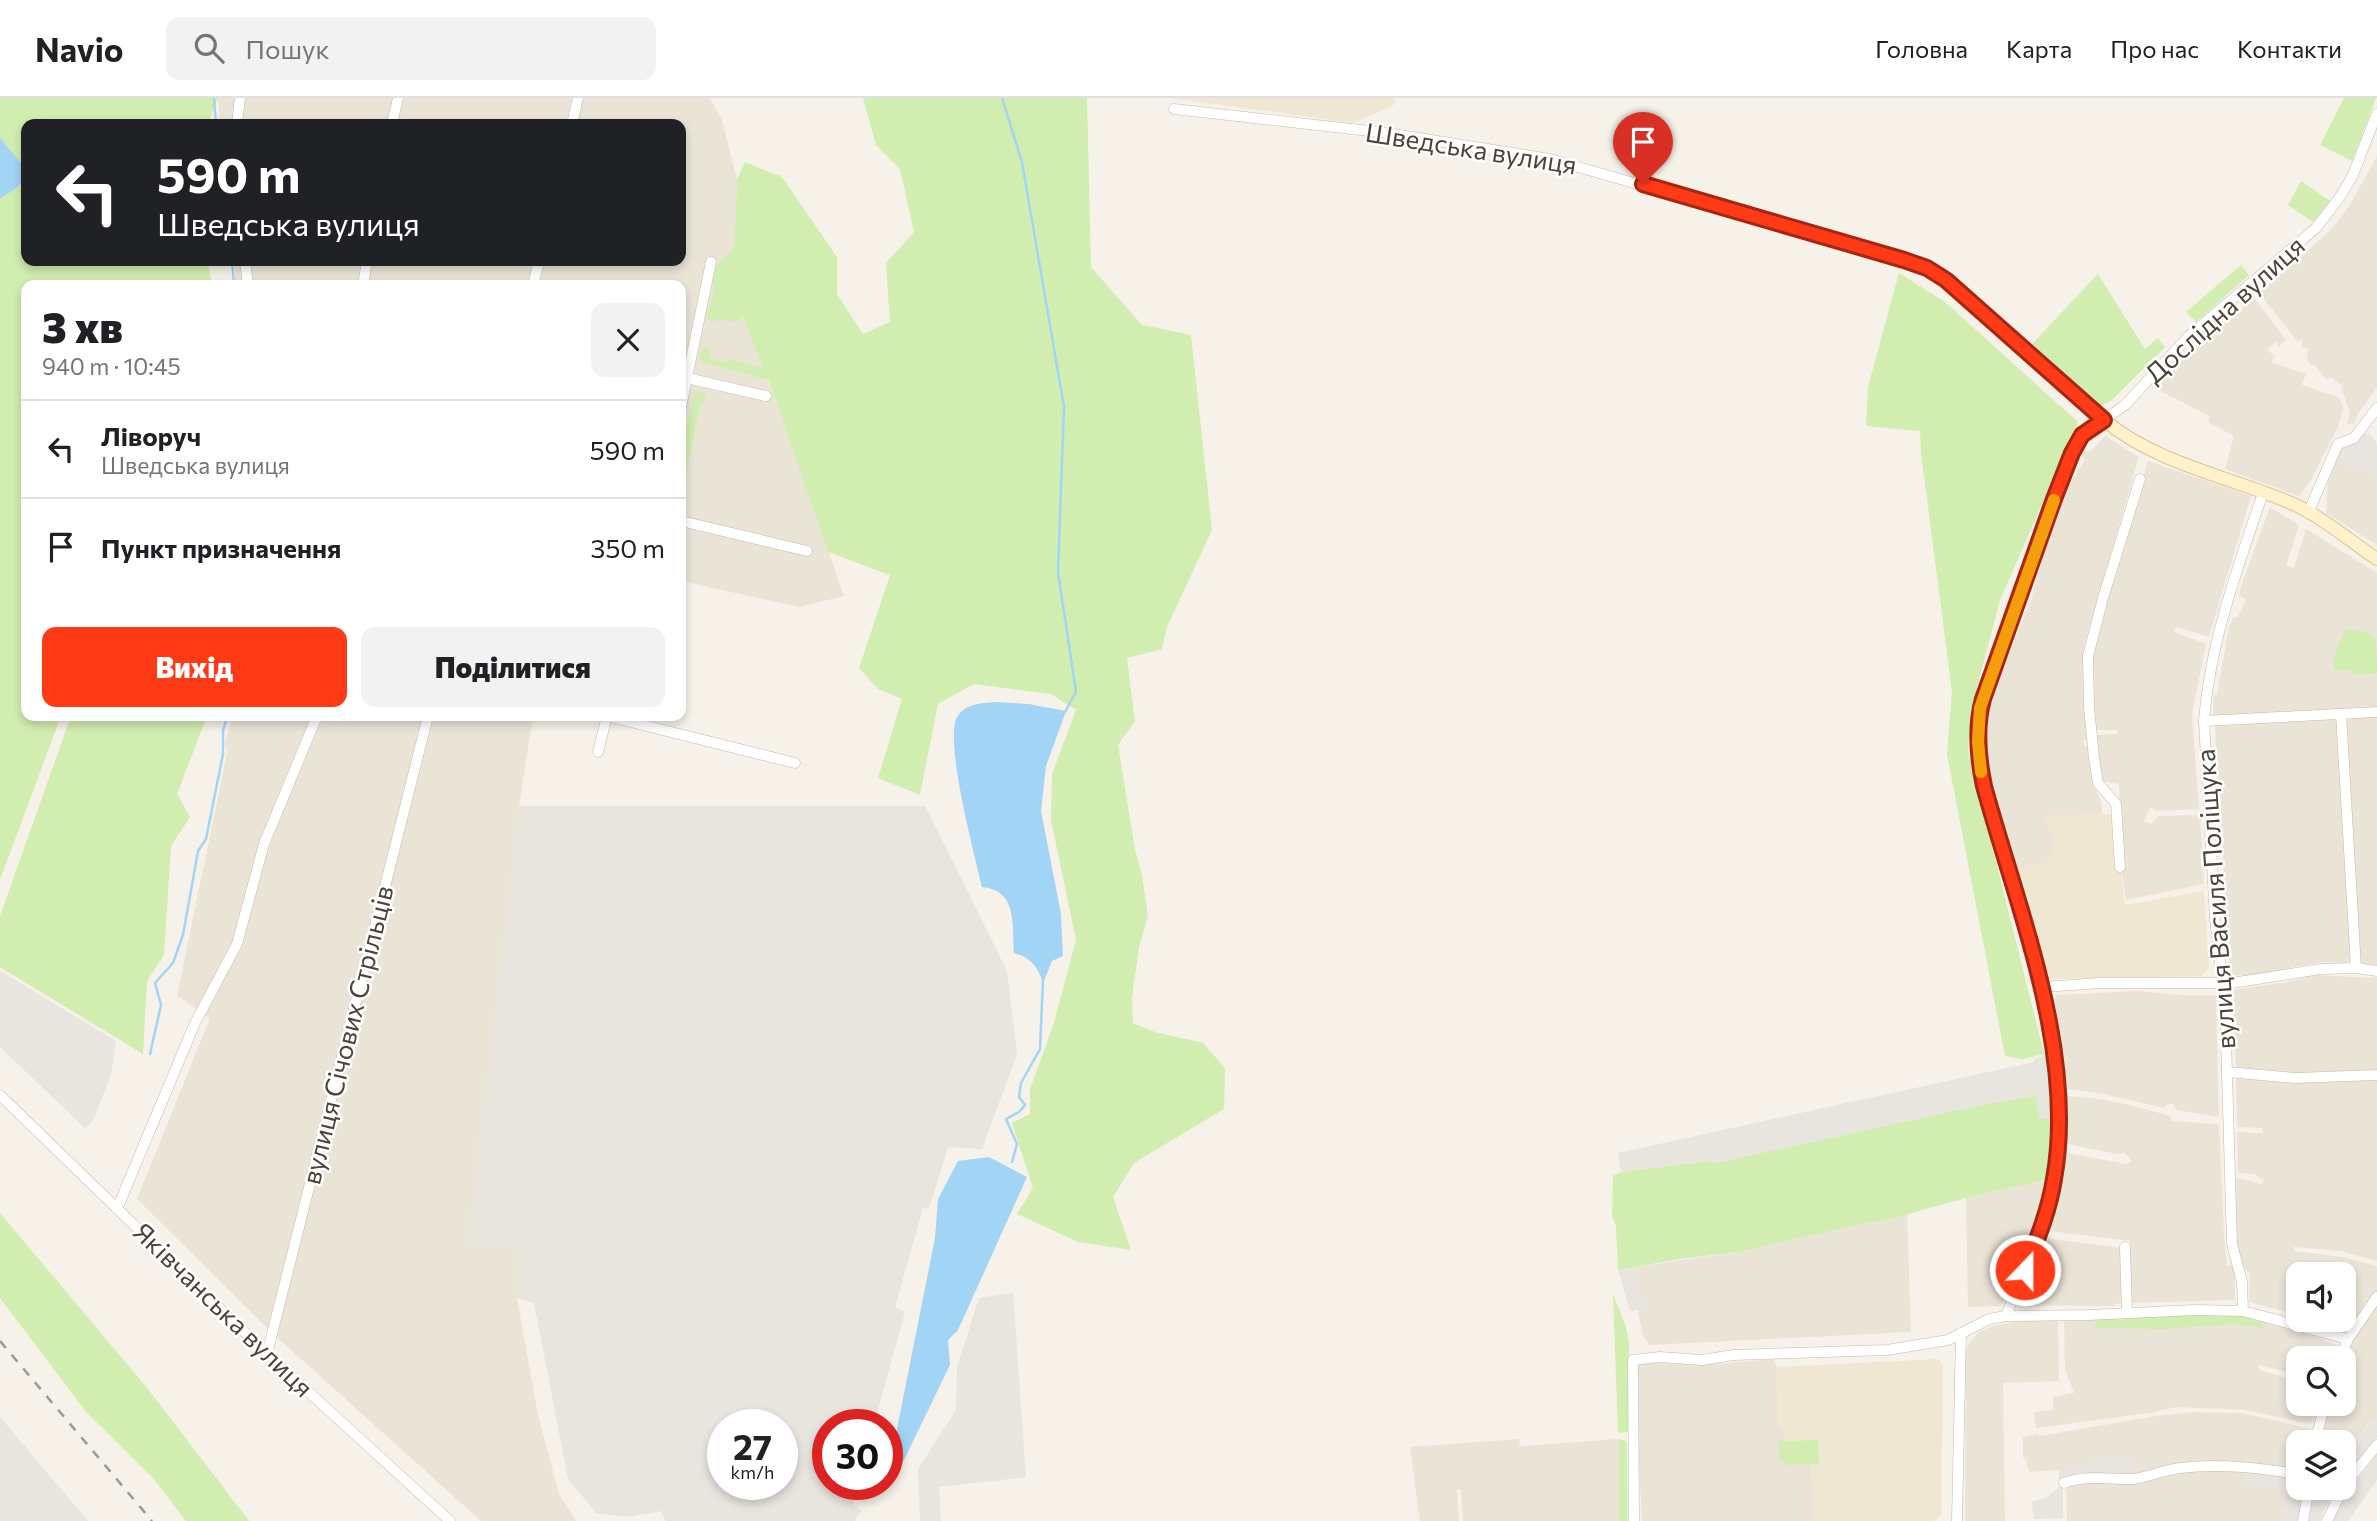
<!DOCTYPE html>
<html lang="uk">
<head>
<meta charset="utf-8">
<style>
  :root { --surface:#fff; --page:#f2f2f2; --text:#202124; --muted:#757577; --line:#e0e0e0; --accent:#ff3a17 }
  body { margin:0; font-family:Commissioner,sans-serif; background:var(--page); color:var(--text); height:100vh; display:flex; flex-direction:column; font-size:26px; white-space:nowrap }
  * { box-sizing:border-box; margin:0 }
  p { font-size:23px; color:var(--muted) }
  .icon { flex:none; width:38px; height:38px; fill:none; stroke:currentColor; stroke-width:2; stroke-linecap:round; stroke-linejoin:round }
  .map { position:relative; flex:1; overflow:hidden }
  .sheet { position:absolute; left:21px; top:182px; width:665px; height:441px; display:flex; flex-direction:column; background:var(--surface); border-radius:14px; box-shadow:0 4px 10px #0003 }
  .sheet>* { flex:none }
  .top-card { position:absolute; left:21px; top:21px; width:665px; height:147px; border-radius:14px; box-shadow:0 4px 10px #0003; background:#202124; color:#fff; overflow:hidden }
  .buttons { position:absolute; left:2286px; top:1164px; display:grid; gap:14px }
  .buttons a { display:grid; place-items:center; width:70px; height:70px; border-radius:14px; background:var(--surface); box-shadow:0 4px 10px #0003; font-size:35px }
  .speed { position:absolute; left:707px; top:1311px; display:flex; gap:14px; font-size:35px; font-weight:700; text-align:center }
  .speed>* { display:grid; place-content:center; width:91px; height:91px; border-radius:50%; background:var(--surface); box-shadow:0 4px 10px #0003; line-height:1 }
  .speed small { font-size:18px; font-weight:400 }
  .speed .limit { border:10px solid #d22; background:#fff; color:#111 }
  .pin { position:absolute; display:grid; place-items:center; width:60px; height:60px; color:#fff; margin:-72px -30px; border-radius:50% 50% 50% 0; rotate:-45deg; box-shadow:0 0 7px #0007 }
  .pin .icon { rotate:45deg }
  .me { position:absolute; width:77px; margin:-38px; rotate:22deg; stroke-linejoin:round; filter:drop-shadow(0 0 5px #0008) }
  .turn { display:flex; align-items:center; gap:24px; height:147px; padding:0 21px; font-size:32px }
  .turn .icon { width:91px; height:91px; stroke-width:2.5 }
  .turn b { display:block; font-size:49px; line-height:60px }
  .round { display:grid; place-items:center; flex:none; width:74px; height:74px; border-radius:14px; background:var(--page) }
  .overview { display:flex; align-items:center; justify-content:space-between; height:119px; padding:0 21px }
  h1 { font-size:42px; font-weight:800; line-height:52px }
  .button { display:flex; gap:14px; margin-top:auto; padding:14px 21px }
  .button a { flex:1; height:80px; border-radius:14px; background:var(--accent); color:#fff; font-size:28px; font-weight:800; line-height:80px; text-align:center }
  .button a+a { background:var(--page); color:var(--text) }
  ul { padding:0; list-style:none }
  li { display:flex; align-items:center; gap:21px; height:98px; padding:0 21px; border-top:2px solid var(--line) }
  li div { flex:1 }
  li b { display:block; font-size:26px }
  li em { font-style:normal }
  header { display:flex; align-items:center; gap:42px; box-sizing:border-box; height:98px; padding:0 35px; background:var(--surface); border-bottom:2px solid var(--line) }
  header strong { font-size:33px }
  nav { display:flex; gap:38px; margin-inline-start:auto; font-size:24px }
  .search { width:490px; height:63px; background:var(--page); display:flex; align-items:center; gap:18px; box-sizing:border-box; padding:0 24px; border-radius:14px; color:var(--muted); font-size:26px }
  .map>svg:first-child { display:block }
</style>
</head>
<body>
<header>
<strong>Navio</strong>
<div class="search"><svg class="icon" aria-label="search" viewBox="0 0 24 24"><circle cx="10" cy="10" r="6"/><path d="M15 15l6 6"/></svg>Пошук</div>
<nav><a>Головна</a><a>Карта</a><a>Про нас</a><a>Контакти</a></nav>
</header>
<div class="map">
<svg width="2377" height="1423" viewBox="0 0 2377 1423">
  <rect width="100%" height="100%" fill="#f6f2e9"/>
  <g fill="#eae4d7">
    <path d="M218 0H710L722 22 737 82 734 151 717 166 743 218 769 282 844 498 799 509 681 483V187H235V163H681V26H220Z"/>
    <path d="M2377 58V290L2357 317 2354 327 2347 325 2350 315 2341 289 2343 285 2340 287 2330 279 2327 282 2314 266 2312 268 2307 262 2308 251 2301 249 2303 241 2298 244 2259 195 2329 134 2348 110Z"/>
    <path d="M2254 200 2286 242 2279 248 2275 244 2267 252 2275 258 2271 264 2306 276 2302 287 2338 299 2343 308 2339 327 2311 382 2299 398 2225 371 2234 338 2208 324 2210 318 2151 288 2187 251 2215 233Z"/>
    <path d="M2105 338 2139 359 2084 548 2087 638V642H2083L2084 647 2089 649 2094 688 2102 706V717L2046 718 2049 735 2053 739 2054 754 2050 758 2049 765 2016 770 1994 701 1987 654 1986 629 1990 608 2002 573 2031 502 2045 451 2067 390 2085 362 2081 358 2085 352 2090 354Z"/>
    <path d="M2148 363 2251 398 2209 539 2176 529 2174 534 2206 546 2192 616 2199 711 2156 713 2150 709 2144 723 2151 726 2158 718 2198 717 2200 719 2204 786 2126 802 2121 770 2119 686 2101 683 2096 637 2117 636 2118 632H2095L2092 569 2096 567 2092 565 2095 543Z"/>
    <path d="M2338 363 2377 378V447L2326 415 2328 382 2334 365Z"/>
    <path d="M2270 409 2299 427 2286 468 2294 470 2306 431 2377 475V609L2213 618 2214 597H2217L2229 528 2234 519H2238L2246 501 2238 497Z"/>
    <path d="M233 618H533L519 708 467 1146 519 1152 517 1200 538 1317 559 1396 576 1423H481L270 1233 137 1101 210 920 177 898 227 655 225 645Z"/>
    <path d="M2377 619V867L2363 866 2359 862 2345 624 2348 620Z"/>
    <path d="M2333 621 2336 624 2352 859 2348 865 2323 864 2270 873V875L2230 878 2215 628Z"/>
    <path d="M2314 877 2377 880V973L2290 976 2236 971 2233 892 2287 884Z"/>
    <path d="M2137 893 2179 897H2216L2219 1019 2176 1012 2173 1006H2168L2164 1010 2104 996 2067 991 2055 901 2057 897Z"/>
    <path d="M2236 978 2377 980V1163L2341 1153 2293 1149 2294 1153 2343 1159 2377 1168V1193L2347 1231 2312 1222H2343V1176H2298V1217L2249 1204 2250 1176 2242 1169 2237 1157 2234 1084 2238 1080 2262 1086 2264 1082 2256 1077 2238 1074 2237 1034 2262 1035 2263 1030 2237 1029Z"/>
    <path d="M2068 998 2100 1001 2125 1006 2171 1018V1023L2219 1026 2224 1136 2227 1167H2235V1202L2131 1205 2130 1143 2048 1133 2055 1113 2067 1055 2126 1066 2132 1064 2125 1055 2117 1056 2067 1046 2063 1005Z"/>
    <path d="M2044 1082 2048 1083 2034 1128 2001 1208 1968 1209 1966 1100Z"/>
    <path d="M1907 1116 1911 1234 1650 1247 1643 1238 1638 1213 1642 1211 1649 1198 1639 1199 1635 1169 1738 1154 1874 1123 1879 1124Z"/>
    <path d="M2044 1140 2121 1150 2122 1205 2115 1206 2114 1208 2017 1207Z"/>
    <path d="M2377 1207V1323L2372 1320 2369 1324 2352 1358 2357 1360 2343 1375V1344H2319L2329 1306H2343V1264L2346 1256 2368 1216Z"/>
    <path d="M2150 1218H2240L2308 1236 2340 1248 2335 1260H2298V1277L2259 1267V1272L2298 1283V1306H2319L2311 1326 2245 1312 2176 1309 2150 1315 2036 1330 2034 1314 2053 1312V1299L2074 1295 2065 1271 2064 1221Z"/>
    <path d="M2058 1221 2059 1283 2003 1285 2005 1423H1965L1966 1252 1969 1245 1979 1234 1992 1228 2027 1222Z"/>
    <path d="M1773 1261 1777 1269 1779 1327 1784 1332V1343H1778L1779 1363H1784L1785 1367 1811 1366 1814 1423H1642L1634 1264 1704 1267Z"/>
    <path d="M2193 1314 2242 1315 2311 1331 2310 1344H2298V1372L2262 1367 2137 1376 2135 1359 2095 1362 2059 1372 2029 1374 2026 1361 2023 1360V1339L2038 1336 2039 1338 2157 1318Z"/>
    <path d="M1519 1341 1520 1348 1619 1341V1423H1463L1461 1391 1457 1392 1459 1423H1420L1410 1349Z"/>
    <path d="M2246 1370 2245 1387 2285 1391 2281 1423H2067L2066 1386 2168 1374Z"/>
  </g>
  <g fill="#e8e4de" fill-rule="evenodd">
    <path d="M2361 335 2371 337 2377 346V378L2336 362 2337 354Z"/>
    <path d="M519 708H925L1007 873 1017 956 982 1051 948 1049 929 1111 923 1110 895 1209 905 1214 874 1326H828V1386H858L853 1406 862 1413 854 1423H666L660 1413 626 1419 596 1415 568 1381 534 1205 517 1200 519 1152 467 1146ZM723 1326H782V1386H723Z"/>
    <path d="M0 873 116 943 111 976 95 1018 86 1031 0 949Z"/>
    <path d="M2047 958 2052 1021H2040L2036 997 1963 1011 1711 1066 1709 1063 1621 1074 1618 1055 2034 964V961Z"/>
    <path d="M1635 1169 1639 1199 1649 1198 1651 1210 1630 1213 1618 1172Z"/>
    <path d="M1013 1195 1026 1379 939 1389 941 1423H920L918 1371 956 1312 957 1269 979 1200Z"/>
    <path d="M0 1319 88 1423H0Z"/>
    <path d="M2372 1320 2377 1323V1339L2343 1382V1375L2357 1361 2352 1358Z"/>
    <path d="M2377 1355V1382L2348 1423H2331L2344 1394 2352 1385 2354 1387Z"/>
    <path d="M2135 1359 2137 1376 2063 1384V1420L2034 1421 2032 1404 2047 1399 2059 1389V1372L2061 1370 2095 1362Z"/>
    <path d="M2246 1370 2298 1378V1390H2306L2298 1423H2281L2285 1391 2245 1387Z"/>
    <path d="M2312 1390H2337L2323 1413 2320 1423H2305Z"/>
  </g>
  <g fill="#f0e7d2">
    <path d="M1171 0H1395L1393 8 1353 25Z"/>
    <path d="M2113 716 2125 807 2204 793 2209 870 2201 878 2048 881 2016 770 2049 765 2048 758 2054 754 2053 739 2049 736 2045 717Z"/>
    <path d="M1938 1261 1943 1267 1941 1417 1934 1423H1814L1811 1366H1819L1818 1342 1784 1343V1332L1779 1327 1777 1269Z"/>
  </g>
  <g fill="#d1edb0">
    <path d="M0 0H218L208 26H26V163H208L212 187H26V618H61L0 782Z"/>
    <path d="M863 0H1087L1091 169 1142 227 1191 237 1212 432 1167 529 1162 551 1127 560 1135 623 1118 647 1135 751 1142 777 1148 818 1139 849 1132 900 1133 925 1155 934 1203 945 1225 970 1224 1011 1134 1065 1113 1099 1131 1152 1078 1144 1017 1116 1033 1090 1012 1025 1030 1016V991L1053 928 1076 842 1051 722 1052 676 1076 612 1051 596 974 586 938 606 920 697 878 680 902 601 878 591 859 570 890 477 828 454 769 282 703 265 699 259 700 253 706 250 710 251 709 260 727 264 728 261 763 270 743 219 736 224 718 220 717 224 709 222 706 215 711 207 714 187 711 164 717 166 734 151 737 82 745 64 782 79 837 159V196L863 236 890 224 886 165 914 134 900 71 876 47Z"/>
    <path d="M2344 0H2376L2352 63 2320 47Z"/>
    <path d="M2301 83 2330 103 2313 124 2288 107Z"/>
    <path d="M2241 167 2249 177 2196 224 2186 214Z"/>
    <path d="M1899 175 1945 204 2078 324 2000 502 1971 612 1968 652 2044 956 2023 961 2005 958 1947 656 1952 594 1921 355 1920 333 1866 328 1868 289Z"/>
    <path d="M2098 176 2145 251 2158 240 2165 249 2111 303 2100 308 2032 246Z"/>
    <path d="M695 293 703 294 706 299 705 305H701L681 397V354Z"/>
    <path d="M2346 531 2367 534 2376 541 2377 575 2354 576 2352 573 2335 571C2330 557 2341 545 2346 531Z"/>
    <path d="M71 618H207L177 696 190 719 171 748 164 857 147 883 143 956 0 869V818Z"/>
    <path d="M2036 997 2040 1021H2052L2048 1083 2044 1082 1966 1100 1879 1124 1874 1123 1738 1154 1679 1161 1618 1172 1616 1128 1612 1118 1613 1078 1621 1074 1710 1063 1711 1066 1963 1011Z"/>
    <path d="M0 1115 148 1291 249 1423H186L153 1380 87 1315 0 1200Z"/>
    <path d="M1613 1196 1626 1229 1629 1246 1628 1334 1618 1335Z"/>
    <path d="M2197 1216 2240 1218 2262 1222V1227L2264 1228V1230L2232 1226 2165 1231 2096 1230V1221Z"/>
    <path d="M1619 1341 1625 1343 1627 1346V1423H1619Z"/>
    <path d="M1818 1342 1819 1366 1784 1367V1363H1779L1778 1343Z"/>
  </g>
  <g fill="#a2d4f6">
    <path d="M0 40 26 71C26 87 12 93 0 100Z"/>
    <path d="M995 604 1029 606 1066 613 1046 668 1041 713 1061 816 1063 858 1052 863 1043 885C1038 869 1031 860 1014 855 1012 826 1018 793 982 789 975 759 944 643 957 619 965 606 981 605 995 604Z"/>
    <path d="M989 1059 1027 1079 958 1232 948 1242 950 1267 902 1366 891 1361 935 1140 938 1101 958 1063Z"/>
  </g>
  <g fill="none" stroke-linecap="round" stroke-linejoin="round">
    <g stroke="#a2d4f6" stroke-width="2.5">
      <path d="M214 0 216 26"/>
      <path d="M1002 0 1022 64 1064 309 1058 474 1076 594 1065 614"/>
      <path d="M232 163 234 187"/>
      <path d="M150 956 161 907 155 885 173 865 183 837 198 753 206 741 223 656V632L228 618"/>
      <path d="M1012 1064 1017 1046 1006 1021 1019 1014 1025 1007 1019 999 1021 985 1040 951 1043 882"/>
    </g>
    <defs>
      <g id="street">
        <path d="M1174 11 1387 35 1550 61 1904 162 1927 170 1946 182 2104 322"/>
        <path d="M237 26 240 0"/>
        <path d="M392 26 398 0"/>
        <path d="M572 26 578 0"/>
        <path d="M245 163 248 187"/>
        <path d="M363 187 367 163"/>
        <path d="M533 187 539 163"/>
        <path d="M687 280 766 298"/>
        <path d="M681 309 711 164"/>
        <path d="M2308 415 2338 346 2354 340 2377 310"/>
        <path d="M681 423 807 453"/>
        <path d="M2341 616 2356 870"/>
        <path d="M607 618 795 665"/>
        <path d="M2204 623 2377 614"/>
        <path d="M598 654 607 618"/>
        <path d="M2120 769 2116 706 2098 685 2094 660 2089 609 2088 558 2103 500 2140 381"/>
        <path d="M2043 889 2100 885H2232L2321 871 2356 870 2377 873"/>
        <path d="M2227 974 2295 980 2377 977"/>
        <path d="M0 997 267 1256 450 1423"/>
        <path d="M117 1111 195 925 237 846 264 746 317 618"/>
        <path d="M2125 1149 2127 1215"/>
        <path d="M2243 1213 2242 1184 2232 1146 2225 906 2215 821 2204 623C2210 544 2238 469 2263 395"/>
        <path d="M2006 1218 2088 1217 2195 1212 2243 1213 2348 1241"/>
        <path d="M267 1256 428 618"/>
        <path d="M2340 1260 2348 1241 2377 1199"/>
        <path d="M2315 1344 2325 1306"/>
        <path d="M2064 1385C2087 1376 2110 1382 2133 1381 2149 1379 2164 1372 2180 1370 2220 1365 2258 1370 2298 1376"/>
        <path d="M2343 1389 2377 1347"/>
        <path d="M1634 1423 1633 1262 1660 1259 1702 1262 1733 1257 1887 1252 1948 1242 1989 1221 2006 1218 2049 1107 2058 1050 2057 996 2043 889 1981 672 1978 632 1983 601 2054 401 2082 337 2125 307 2189 238 2316 130 2340 99 2353 77 2377 15"/>
        <path d="M1957 1423 1961 1235"/>
        <path d="M2303 1423 2309 1390"/>
        <path d="M2327 1423 2343 1390"/>
      </g>
      <path id="secondary" d="M2104 322C2157 366 2228 378 2291 405 2321 418 2350 443 2377 461"/>
    </defs>
    <use href="#street" stroke="#c2baab" stroke-width="11"/>
    <use href="#secondary" stroke="#d9c796" stroke-width="14"/>
    <use href="#street" stroke="#fff" stroke-width="10"/>
    <use href="#secondary" stroke="#fff2ca" stroke-width="12"/>
    <path stroke="#999" stroke-width="2.5" stroke-dasharray="9 9" stroke-linecap="butt" d="M0 1243 152 1423"/>
  </g>
  <g fill="none" stroke-linecap="round" stroke-linejoin="round">
    <defs>
      <path id="route" d="M1643 86 1904 162 1927 170 1946 182 2104 322 2082 337 2072 355 2054 401 1983 601C1975 630 1978 660 1984 688 2017 809 2077 954 2054 1081 2049 1113 2037 1142 2025 1172"/>
    </defs>
    <use href="#route" stroke="#a6260f" stroke-width="18"/>
    <use href="#route" stroke="#ff3a17" stroke-width="12"/>
    <path stroke="#f59e0b" stroke-width="12" d="M1981 674 1978 644 1980 610 2054 402"/>
  </g>
  <g text-anchor="middle" stroke-width="5" stroke-linejoin="round" paint-order="stroke">
    <g font-size="26" fill="#4a4337" stroke="#fff">
      <text transform="translate(1471 51) rotate(9)" y="9">Шведська вулиця</text>
      <text transform="translate(2225 212) rotate(-42)" y="9">Дослідна вулиця</text>
      <text transform="translate(2216 801) rotate(-94)" y="9">вулиця Василя Поліщука</text>
      <text transform="translate(348 937) rotate(-76)" y="9">вулиця Січових Стрільців</text>
      <text transform="translate(223 1212) rotate(44)" y="9">Яківчанська вулиця</text>
    </g>
  </g>
</svg>
<div class="buttons">
<a><svg class="icon" aria-label="sound" viewBox="0 0 24 24"><path d="M4 9h4l5-4v14l-5-4H4zM17 9q2 3 0 6"/></svg></a>
<a><svg class="icon" aria-label="search" viewBox="0 0 24 24"><circle cx="10" cy="10" r="6"/><path d="M15 15l6 6"/></svg></a>
<a><svg class="icon" aria-label="layers" viewBox="0 0 24 24"><path d="M12 4l9 5-9 5-9-5zM3 14l9 5 9-5"/></svg></a>
</div>
<div class="speed"><div>27<small>km/h</small></div><div class="limit">30</div></div>
<div class="pin" style="left:1643px;top:86px;background:#d93025"><svg class="icon" aria-label="arrive" viewBox="0 0 24 24"><path d="M6 21V4h12l-3 4 3 4H6"/></svg></div>
<svg class="me" style="left:2025px;top:1172px" viewBox="-20 -20 40 40"><circle r="17" fill="#ff3a17" stroke="#fff" stroke-width="3"/><path d="M0-11L8 9 0 5-8 9z" fill="#fff"/></svg>
<div class="top-card">
<div class="turn"><svg class="icon" aria-label="left" viewBox="0 0 24 24"><path d="M17 20v-9H6M10 6l-5 5 5 5"/></svg><div><b>590 m</b>Шведська вулиця</div></div>
</div>
<section class="sheet">
<div class="overview"><div><h1>3 хв</h1><p>940 m · 10:45</p></div><a class="round"><svg class="icon" aria-label="close" viewBox="0 0 24 24"><path d="M6 6l12 12M18 6L6 18"/></svg></a></div>
<ul>
<li><svg class="icon" aria-label="left" viewBox="0 0 24 24"><path d="M17 20v-9H6M10 6l-5 5 5 5"/></svg><div><b>Ліворуч</b><p>Шведська вулиця</p></div><em>590 m</em></li>
<li><svg class="icon" aria-label="arrive" viewBox="0 0 24 24"><path d="M6 21V4h12l-3 4 3 4H6"/></svg><div><b>Пункт призначення</b></div><em>350 m</em></li>
</ul>
<div class="button"><a>Вихід</a><a>Поділитися</a></div>
</section>
</div>
</body>
</html>
